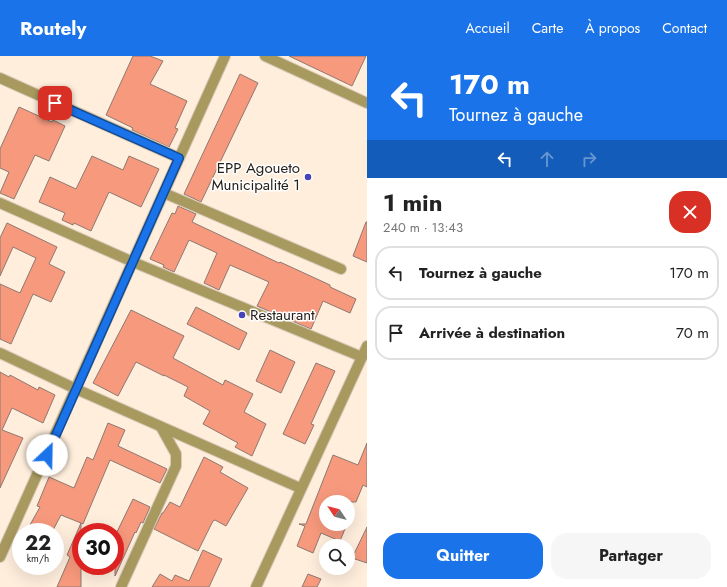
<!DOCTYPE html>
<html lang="fr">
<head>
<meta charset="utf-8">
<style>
  :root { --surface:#fff; --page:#f6f6f6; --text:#222; --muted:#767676; --line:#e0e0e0; --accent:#1a73e8 }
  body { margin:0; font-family:Jost,sans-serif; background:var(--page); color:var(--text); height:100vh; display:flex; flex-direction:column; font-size:15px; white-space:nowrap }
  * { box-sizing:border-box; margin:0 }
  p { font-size:13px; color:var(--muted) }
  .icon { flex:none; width:22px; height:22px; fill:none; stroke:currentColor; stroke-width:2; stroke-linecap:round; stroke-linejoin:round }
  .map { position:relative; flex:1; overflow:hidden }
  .sheet { display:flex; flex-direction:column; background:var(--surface); width:360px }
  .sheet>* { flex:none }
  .hud { background:#1a73e8; color:#fff; overflow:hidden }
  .needle { width:26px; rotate:305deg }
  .controls { position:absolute; left:319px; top:439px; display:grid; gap:8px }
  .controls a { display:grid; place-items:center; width:36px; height:36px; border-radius:50%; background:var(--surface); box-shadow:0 4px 16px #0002; font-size:20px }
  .speed { position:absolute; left:12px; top:467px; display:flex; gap:8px; font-size:20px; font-weight:700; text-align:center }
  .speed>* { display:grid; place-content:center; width:52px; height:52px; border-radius:50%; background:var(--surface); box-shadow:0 4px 16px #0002; line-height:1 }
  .speed small { font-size:10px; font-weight:400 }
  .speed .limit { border:6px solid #d22; background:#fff; color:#111 }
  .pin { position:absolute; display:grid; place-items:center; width:34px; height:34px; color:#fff; margin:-17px; border-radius:8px; box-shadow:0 2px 6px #0006 }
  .me { position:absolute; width:44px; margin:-22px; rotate:24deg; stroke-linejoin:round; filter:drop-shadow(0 0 3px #0008) }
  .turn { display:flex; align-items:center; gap:14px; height:84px; padding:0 16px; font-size:18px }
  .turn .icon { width:52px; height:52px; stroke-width:2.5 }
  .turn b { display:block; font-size:28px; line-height:34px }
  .lanes { display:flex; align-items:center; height:38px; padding:0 16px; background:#0003; justify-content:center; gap:20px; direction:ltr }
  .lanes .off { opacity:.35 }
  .round { display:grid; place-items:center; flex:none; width:42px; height:42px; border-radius:16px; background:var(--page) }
  .headline { display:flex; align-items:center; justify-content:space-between; height:68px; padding:0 16px }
  h1 { font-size:24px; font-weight:700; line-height:30px }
  .cta { display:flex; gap:8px; margin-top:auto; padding:8px 16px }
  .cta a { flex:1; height:46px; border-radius:16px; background:var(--accent); color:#fff; font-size:16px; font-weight:700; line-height:46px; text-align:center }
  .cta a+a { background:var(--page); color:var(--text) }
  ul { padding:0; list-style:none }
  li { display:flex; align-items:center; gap:12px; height:54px; margin:0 8px 6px; padding:0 8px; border:2px solid var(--line); border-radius:16px }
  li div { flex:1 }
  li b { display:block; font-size:15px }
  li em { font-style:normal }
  header { display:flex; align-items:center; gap:24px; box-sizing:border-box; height:56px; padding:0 20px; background:var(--accent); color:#fff }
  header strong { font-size:19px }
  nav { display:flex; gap:22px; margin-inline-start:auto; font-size:14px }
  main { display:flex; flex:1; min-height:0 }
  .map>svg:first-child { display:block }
</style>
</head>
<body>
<header>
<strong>Routely</strong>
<nav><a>Accueil</a><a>Carte</a><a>À propos</a><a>Contact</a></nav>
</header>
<main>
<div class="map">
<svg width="367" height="531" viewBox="0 0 367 531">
  <rect width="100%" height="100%" fill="#ffeedc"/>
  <g fill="#f7997d" stroke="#8e7871">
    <path d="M133 0H150L163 5 150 28 187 45 175 72 178 73 169 91 132 74 133 72 106 59Z"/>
    <path d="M289 0H366L352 30Z"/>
    <path d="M240 18 258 27 201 146 184 138Z"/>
    <path d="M19 51 52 66 53 64 65 70 49 105 35 99 14 143 0 137 9 116 0 112V93Z"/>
    <path d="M92 100 123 114 129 100 159 113 141 151 109 136 91 175 74 167 73 169 62 164 65 157 39 146 50 121 76 133Z"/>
    <path d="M178 150 196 158 192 166 279 207 280 206 330 229V231L356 243 350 257 323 245 311 273 257 250 269 226 230 209 219 234 204 227 217 197 189 184 174 216 163 211 164 209 150 203 172 157 175 158Z"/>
    <path d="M366 166H367V206L353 200Z"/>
    <path d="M7 167 57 191 49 208 65 216 51 246 33 238 11 288 0 283V228L20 237 36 202 13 191 0 220V182Z"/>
    <path d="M196 251 247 277 239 294 187 268Z"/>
    <path d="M131 254 184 280 173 302 223 329 225 324 253 338 244 356 266 368 252 400 235 391 238 387 203 368 210 355 184 340 188 331 164 319V320L136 306 118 340 93 327Z"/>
    <path d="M270 294 295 306 281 337 256 325Z"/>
    <path d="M316 307 335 315 311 368 314 369 305 388 283 378Z"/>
    <path d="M0 316 9 321 10 319 38 334 39 331 55 339 43 367 12 352 2 374 23 382 0 432Z"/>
    <path d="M108 367 125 374 118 390 167 413 160 427 110 404 83 468 81 467V531H57L70 501 67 499 81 467 61 459 52 476H26L40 451 37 450 49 421 74 432 87 401 93 404Z"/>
    <path d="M367 387V431L363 429 356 446H326V468H347L340 485 321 477 313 497 297 490 305 470 299 468H306L333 399 358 409Z"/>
    <path d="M204 401 223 411 220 416 248 432 226 470 215 464 213 465 198 495 154 473 162 457H163L170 446 180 451Z"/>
    <path d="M133 443 150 451 143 467 141 466 136 477 135 476 115 520V480Z"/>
    <path d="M367 471V507L352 502Z"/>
    <path d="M203 494 222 503 209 531H152L160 518 172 525 175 519 189 525Z"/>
    <path d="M308 518 321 523 317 531H302Z"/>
  </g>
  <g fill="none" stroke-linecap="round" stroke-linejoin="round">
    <defs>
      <g id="minor">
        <path d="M265 0 367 47"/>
        <path d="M0 22 179 102"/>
        <path d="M164 137 341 213"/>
        <path d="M0 147 133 206 362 301"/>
        <path d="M0 297 76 333 300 432"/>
        <path d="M0 501 225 0"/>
        <path d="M121 531 176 410V398L161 371"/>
        <path d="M256 531 367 290"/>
      </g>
    </defs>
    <use href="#minor" stroke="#d8c9b9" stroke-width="12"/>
    <use href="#minor" stroke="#a89a5f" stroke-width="10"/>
  </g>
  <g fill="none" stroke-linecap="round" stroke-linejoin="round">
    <defs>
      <path id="route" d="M47 399 179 102 55 47"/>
    </defs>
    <use href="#route" stroke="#114b97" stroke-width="10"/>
    <use href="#route" stroke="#1a73e8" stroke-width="7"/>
  </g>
  <g fill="#4643b9" stroke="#fff" stroke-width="1.5">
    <circle cx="308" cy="121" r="4"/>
    <circle cx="242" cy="259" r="4"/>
  </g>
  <g text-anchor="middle" stroke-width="3" stroke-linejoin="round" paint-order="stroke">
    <g font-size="15" fill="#26201a" stroke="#fff" text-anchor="end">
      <text x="300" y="117">EPP Agoueto<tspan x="300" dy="17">Municipalité 1</tspan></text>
      <text x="250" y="264" text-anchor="start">Restaurant</text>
    </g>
  </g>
</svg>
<div class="controls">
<a><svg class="needle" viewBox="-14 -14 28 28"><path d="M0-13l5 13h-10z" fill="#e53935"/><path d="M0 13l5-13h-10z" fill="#767676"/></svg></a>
<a><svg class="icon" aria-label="search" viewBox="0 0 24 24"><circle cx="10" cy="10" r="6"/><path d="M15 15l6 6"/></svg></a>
</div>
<div class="speed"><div>22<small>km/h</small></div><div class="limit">30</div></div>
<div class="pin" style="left:55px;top:47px;background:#d93025"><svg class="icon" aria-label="arrive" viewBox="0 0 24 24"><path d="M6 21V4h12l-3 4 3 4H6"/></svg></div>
<svg class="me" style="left:47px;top:399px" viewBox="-20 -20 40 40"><circle r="19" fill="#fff"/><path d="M0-13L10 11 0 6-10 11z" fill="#1a73e8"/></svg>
</div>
<section class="sheet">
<div class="hud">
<div class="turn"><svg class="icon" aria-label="left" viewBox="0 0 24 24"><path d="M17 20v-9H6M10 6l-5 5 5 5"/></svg><div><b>170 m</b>Tournez à gauche</div></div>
<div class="lanes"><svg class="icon" aria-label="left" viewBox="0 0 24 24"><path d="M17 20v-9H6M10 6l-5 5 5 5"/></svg><svg class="icon off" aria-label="ahead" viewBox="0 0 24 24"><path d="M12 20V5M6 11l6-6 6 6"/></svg><svg class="icon off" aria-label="right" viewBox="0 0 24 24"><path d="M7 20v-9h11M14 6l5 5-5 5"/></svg></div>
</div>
<div class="headline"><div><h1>1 min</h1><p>240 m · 13:43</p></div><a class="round" style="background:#d93025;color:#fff"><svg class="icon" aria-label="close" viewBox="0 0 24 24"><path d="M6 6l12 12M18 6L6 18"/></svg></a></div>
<ul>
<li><svg class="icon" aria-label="left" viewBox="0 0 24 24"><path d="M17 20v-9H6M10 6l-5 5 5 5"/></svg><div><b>Tournez à gauche</b></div><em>170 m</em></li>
<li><svg class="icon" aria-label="arrive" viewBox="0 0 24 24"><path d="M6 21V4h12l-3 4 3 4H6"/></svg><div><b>Arrivée à destination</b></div><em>70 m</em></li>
</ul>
<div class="cta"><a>Quitter</a><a>Partager</a></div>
</section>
</main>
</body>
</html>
